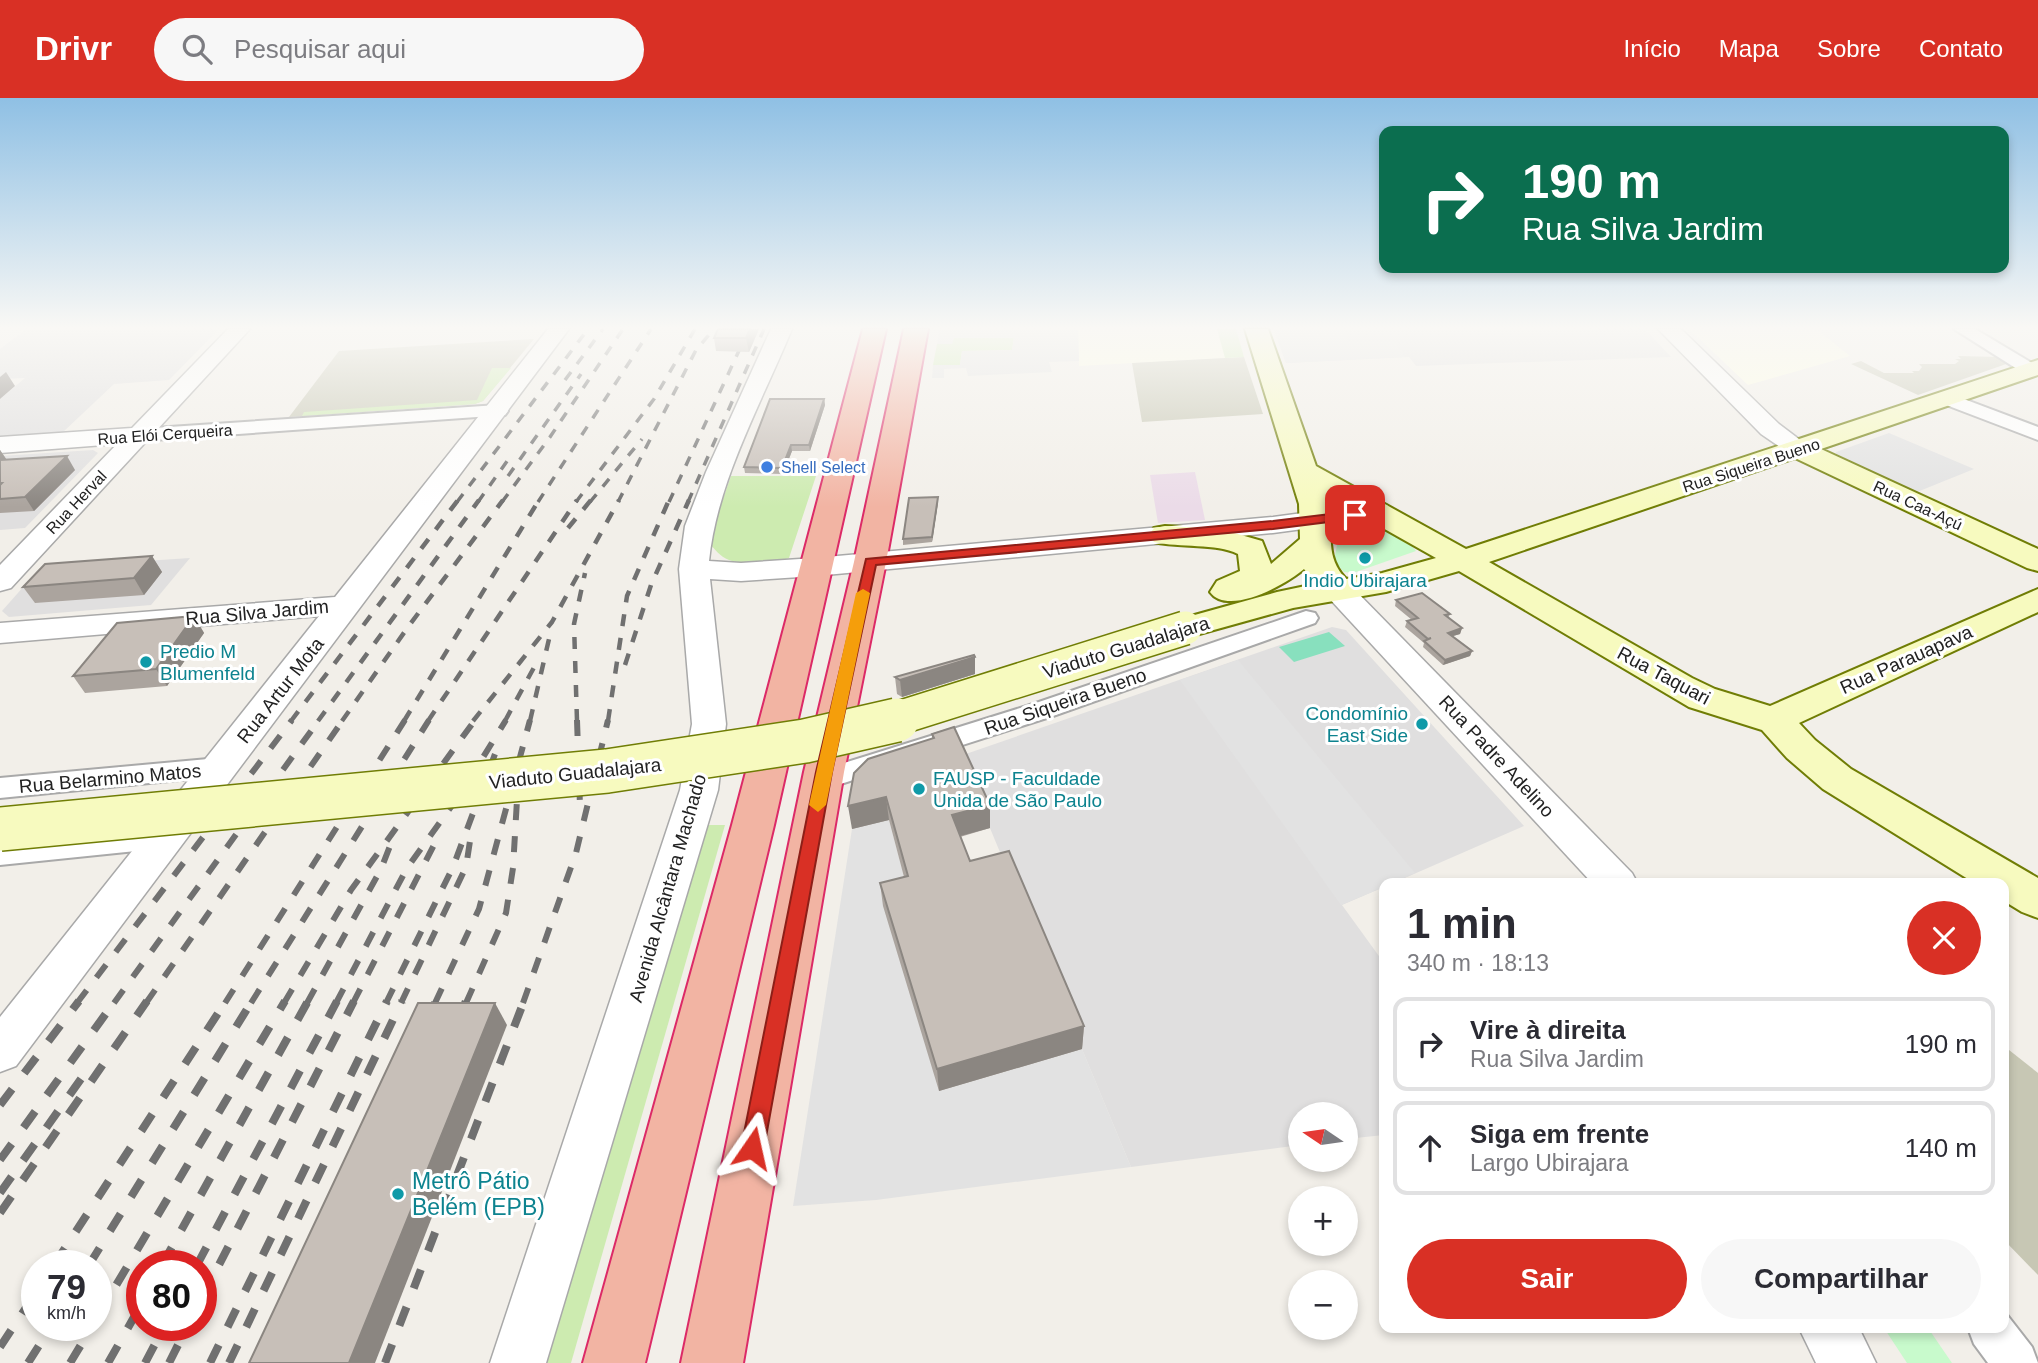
<!DOCTYPE html>
<html lang="pt">
<head>
<meta charset="utf-8">
<style>
  :root { --surface:#fff; --page:#f7f7f7; --text:#2b2b33; --muted:#7c7c81; --line:#e1e1e2; --accent:#d93025 }
  body { margin:0; font-family:Arial,sans-serif; background:var(--page); color:var(--text); height:100vh; display:flex; flex-direction:column; font-size:26px; white-space:nowrap }
  * { box-sizing:border-box; margin:0 }
  p { font-size:23px; color:var(--muted) }
  .icon { flex:none; width:38px; height:38px; fill:none; stroke:currentColor; stroke-width:2; stroke-linecap:round; stroke-linejoin:round }
  .map { position:relative; flex:1; overflow:hidden }
  .panel { position:absolute; left:1379px; top:780px; width:630px; height:455px; display:flex; flex-direction:column; background:var(--surface); border-radius:14px; box-shadow:0 4px 10px #0003 }
  .panel>* { flex:none }
  .banner { position:absolute; left:1379px; top:28px; width:630px; height:147px; border-radius:14px; box-shadow:0 4px 10px #0003; background:#0b6e4f; color:#fff; overflow:hidden }
  .needle { width:46px; rotate:283deg }
  .tools { position:absolute; left:1288px; top:1004px; display:grid; gap:14px }
  .tools a { display:grid; place-items:center; width:70px; height:70px; border-radius:50%; background:var(--surface); box-shadow:0 4px 10px #0003; font-size:35px }
  .speed { position:absolute; left:21px; top:1152px; display:flex; gap:14px; font-size:35px; font-weight:700; text-align:center }
  .speed>* { display:grid; place-content:center; width:91px; height:91px; border-radius:50%; background:var(--surface); box-shadow:0 4px 10px #0003; line-height:1 }
  .speed small { font-size:18px; font-weight:400 }
  .speed .limit { border:10px solid #d22; background:#fff; color:#111 }
  .pin { position:absolute; display:grid; place-items:center; width:60px; height:60px; color:#fff; margin:-30px; border-radius:14px; box-shadow:0 4px 10px #0006 }
  .me { position:absolute; width:77px; margin:-38px; rotate:11deg; stroke-linejoin:round; filter:drop-shadow(0 0 5px #0008) }
  .turn { display:flex; align-items:center; gap:24px; height:147px; padding:0 28px; font-size:32px }
  .turn .icon { width:91px; height:91px; stroke-width:2.5 }
  .turn b { display:block; font-size:49px; line-height:60px }
  .round { display:grid; place-items:center; flex:none; width:74px; height:74px; border-radius:37px; background:var(--page) }
  .head { display:flex; align-items:center; justify-content:space-between; height:119px; padding:0 28px }
  h1 { font-size:42px; font-weight:600; line-height:52px }
  .button { display:flex; gap:14px; margin-top:auto; padding:14px 28px }
  .button a { flex:1; height:80px; border-radius:42px; background:var(--accent); color:#fff; font-size:28px; font-weight:600; line-height:80px; text-align:center }
  .button a+a { background:var(--page); color:var(--text) }
  ul { padding:0; list-style:none }
  li { display:flex; align-items:center; gap:21px; height:94px; margin:0 14px 10px; padding:0 14px; border:4px solid var(--line); border-radius:14px }
  li div { flex:1 }
  li b { display:block; font-size:26px }
  li em { font-style:normal }
  header { display:flex; align-items:center; gap:42px; box-sizing:border-box; height:98px; padding:0 35px; background:var(--accent); color:#fff }
  header strong { font-size:33px }
  nav { display:flex; gap:38px; margin-inline-start:auto; font-size:24px }
  .search { width:490px; height:63px; background:var(--page); display:flex; align-items:center; gap:18px; box-sizing:border-box; padding:0 24px; border-radius:38px; color:var(--muted); font-size:26px }
  .map>svg:first-child { display:block }
</style>
</head>
<body>
<header>
<strong>Drivr</strong>
<div class="search"><svg class="icon" aria-label="search" viewBox="0 0 24 24"><circle cx="10" cy="10" r="6"/><path d="M15 15l6 6"/></svg>Pesquisar aqui</div>
<nav><a>Início</a><a>Mapa</a><a>Sobre</a><a>Contato</a></nav>
</header>
<div class="map">
<svg width="2038" height="1265" viewBox="0 0 2038 1265">
  <rect width="100%" height="100%" fill="#f2efe9"/>
  <g fill="#e0dfdf">
    <path d="M219 231 169 282 114 286 63 334 0 338V301L25 280 0 281V251L25 232Z"/>
    <path d="M1645 231 1671 259 1416 268 1409 259 1286 265 1274 232Z"/>
    <path d="M93 352 98 355 25 430 0 432V358Z"/>
    <path d="M190 460 151 507 9 519 2 513 40 470Z"/>
    <path d="M1332 529 1346 532 1524 728 1391 786H1384V789L1342 807 1384 865V1037L1346 1041V1017H1300V1047L1131 1069 960 658Z"/>
  </g>
  <path fill="#ebdbe8" d="M1195 374 1205 422 1158 425 1150 377Z"/>
  <g fill="#ffffe5">
    <path d="M1236 231 1244 259 1079 268 1078 232Z"/>
    <path d="M1816 231 1850 258 1748 287 1689 231Z"/>
  </g>
  <g fill="#c7c7b4">
    <path d="M534 241 483 303 474 306 289 319 339 253Z"/>
    <path d="M1958 258 1999 259 2009 265 1918 297 1851 266 1861 263 1884 275H1914L1912 273H1919L1922 269 1919 266H1955L1959 263 1955 261H1961Z"/>
    <path d="M1244 259 1263 316 1142 324 1132 265Z"/>
    <path d="M2004 948 2038 975V1177L2004 1142Z"/>
  </g>
  <g fill="#cdebb0">
    <path d="M1236 231 1244 259 1225 260 1217 231Z"/>
    <path d="M953 240H1014L1012 252 962 253 960 267H933L937 246H952Z"/>
    <path d="M492 270H511L483 303 475 306 302 318 304 314 477 302Z"/>
    <path d="M731 378H816L789 460C772 466 746 469 729 462 720 459 714 450 708 444Z"/>
    <path d="M705 727H725L571 1265H542Z"/>
  </g>
  <g fill="#c8facc">
    <path d="M1374 422 1411 447 1416 453 1353 475 1344 474 1334 463 1341 426Z"/>
    <path d="M1884 1230H1928L1952 1265H1907Z"/>
  </g>
  <path fill="#88e0be" d="M1329 534 1345 548 1294 564 1279 549Z"/>
  <g fill="#e2e2e2">
    <path d="M940 231H1078L1079 263 1049 264 1052 274 968 278 966 270 944 271V280H932L933 267H960L962 253 1012 252 1014 240H954L952 246H937Z"/>
    <path d="M1342 231 1348 243H1394L1405 259 1286 265 1274 231Z"/>
    <path d="M1889 335 1974 371 1917 394 1836 356V354Z"/>
    <path d="M1238 562 1415 775 1391 786H1384V789L1341 807 1180 582Z"/>
    <path d="M889 722 910 801 939 993 1082 951 1131 1069 876 1102 793 1108 852 731Z"/>
  </g>
  <g fill="none" stroke-linecap="round" stroke-linejoin="round">
    <defs>
      <g id="minor">
        <path d="M1954 231H1975L2037 268 2038 275 2025 276Z"/>
        <path d="M1948 295 2038 329V342L1941 305 1939 301 1941 297Z"/>
        <path d="M498 307 505 309 508 313 505 317 139 343 132 341 129 337 132 333 139 331Z"/>
        <path d="M1306 513 1315 515 1318 520 1315 525 1053 618 822 692 812 689 807 682 812 675 1033 606Z"/>
        <path d="M219 660 229 663 234 670 229 677 0 700V680Z"/>
        <path d="M165 728 176 731 180 739 176 747 165 750 0 767V743Z"/>
        <path d="M2004 1213 2032 1249 2038 1265H1988L1974 1246 1968 1230H2004Z"/>
      </g>
      <g id="tertiary">
        <path d="M228 231H250L11 490 0 493V467L117 346 0 355V339L132 330Z"/>
        <path d="M548 231H569L16 968 0 974V919L319 518 0 545V525L335 499Z"/>
        <path d="M771 231H792C761 306 717 383 709 463L741 465 815 460 1273 419 1377 405 1387 407 1391 413 1387 419 1377 421 1273 435 815 478 741 483 710 481 726 626 718 692 546 1265H490L680 692 692 626 679 471 685 428 706 374Z"/>
        <path d="M1658 231H1681L1779 326 1812 351 1808 356 1799 359 1790 356 1761 336Z"/>
        <path d="M1338 483 1349 486 1632 775 1638 786H1593L1327 498 1323 492 1327 486Z"/>
        <path d="M1799 1230H1859L1876 1265H1816Z"/>
      </g>
      <path id="secondary" d="M1245 231H1268L1316 368 1466 451 2038 262V277L1821 351 2038 451V473L2027 470 1795 360 1489 464 1692 580 1715 591 1770 608 2038 491V514L1799 625 1815 642 1851 671 2038 780V820L2022 814 2004 803V786H1976L1823 691 1787 660 1762 632 1689 609 1459 473 1386 494 1293 510 1185 540 1173 537 1168 530 1173 523 1277 494 1315 486 1304 471C1287 486 1228 519 1210 494L1217 483 1240 473 1238 456C1216 445 1180 450 1154 444L1149 437 1154 430 1165 428 1220 431 1262 443 1271 466 1300 441 1299 406ZM1326 398 1436 460 1382 475 1346 481C1321 455 1337 429 1326 398Z"/>
      <g id="trunk">
        <path d="M863 231H886L774 727 645 1265H583L732 727Z"/>
        <path d="M904 231H928L886 464 844 674 743 1265H681L804 674 854 464Z"/>
      </g>
    </defs>
    <use href="#minor" stroke="#a9a9a9" stroke-width="4"/>
    <use href="#tertiary" stroke="#a9a9a9" stroke-width="3"/>
    <use href="#secondary" stroke="#707d05" stroke-width="4"/>
    <use href="#trunk" stroke="#dc2a67" stroke-width="4"/>
    <use href="#minor" fill="#fff" fill-rule="evenodd"/>
    <use href="#tertiary" fill="#fff" fill-rule="evenodd"/>
    <use href="#secondary" fill="#f7fabf" fill-rule="evenodd"/>
    <use href="#trunk" fill="#f2b4a3" fill-rule="evenodd"/>
    <g stroke="#707070" stroke-width="3.5" stroke-dasharray="10 10" stroke-linecap="butt">
      <path d="M565 282 603 231"/>
      <path d="M508 378 581 276"/>
      <path d="M457 404 588 231"/>
      <path d="M478 404 510 359"/>
      <path d="M502 404 550 339 623 231"/>
      <path d="M538 404 651 231"/>
      <path d="M576 404 654 301 695 231"/>
      <path d="M590 404 642 341"/>
      <path d="M618 404 696 252 714 231"/>
      <path d="M669 404 749 231"/>
      <path d="M688 404 764 231"/>
    </g>
    <g stroke="#707070" stroke-width="4.5" stroke-dasharray="12 12" stroke-linecap="butt">
      <path d="M568 430 591 402"/>
      <path d="M625 567 651 487 689 402"/>
      <path d="M291 623 458 402"/>
      <path d="M318 623 479 402"/>
      <path d="M342 623 408 529 503 402"/>
      <path d="M404 623 539 402"/>
      <path d="M428 623 577 402"/>
      <path d="M473 623 552 524 619 402"/>
      <path d="M505 623 538 562"/>
      <path d="M530 623 549 541"/>
      <path d="M577 623 574 526 585 475"/>
      <path d="M608 623 627 498 669 402"/>
    </g>
    <g stroke="#707070" stroke-width="6" stroke-dasharray="16 16" stroke-linecap="butt">
      <path d="M577 622 580 708"/>
      <path d="M77 905 292 622"/>
      <path d="M114 905 319 622"/>
      <path d="M146 905 343 622"/>
      <path d="M225 905 405 622"/>
      <path d="M251 905 429 622"/>
      <path d="M284 905 351 792 475 622"/>
      <path d="M307 905 381 771 390 748"/>
      <path d="M336 905 407 770 461 695 506 622"/>
      <path d="M353 905 437 741"/>
      <path d="M386 905 453 769 495 656"/>
      <path d="M401 905 466 769 470 743"/>
      <path d="M435 905 479 811 530 622"/>
      <path d="M466 905 506 815 513 770 517 702"/>
      <path d="M523 905 576 755 608 622"/>
    </g>
    <g stroke="#707070" stroke-width="8" stroke-dasharray="20 20" stroke-linecap="butt">
      <path d="M458 922 466 903"/>
      <path d="M427 923 436 903"/>
      <path d="M0 1007 79 903"/>
      <path d="M0 1062 115 903"/>
      <path d="M0 1095 83 978"/>
      <path d="M0 1115 147 903"/>
      <path d="M54 1167 226 903"/>
      <path d="M89 1167 252 903"/>
      <path d="M162 1167 308 903"/>
      <path d="M197 1167 337 903"/>
      <path d="M201 1202 354 903"/>
      <path d="M96 1221 285 903"/>
      <path d="M0 1249 37 1193"/>
      <path d="M28 1265 52 1227"/>
      <path d="M70 1265 93 1227"/>
      <path d="M108 1265 142 1205"/>
      <path d="M145 1265 165 1227"/>
      <path d="M169 1265 188 1227"/>
      <path d="M210 1265 387 903"/>
      <path d="M229 1265 402 903"/>
      <path d="M385 1265 524 903"/>
    </g>
    <defs>
      <path id="secondary-bridge-far1" d="M889 623 1185 530"/>
      <path id="secondary-bridge" d="M0 731 607 673 805 643 897 622"/>
    </defs>
    <use href="#secondary-bridge-far1" stroke="#707d05" stroke-width="36" stroke-linecap="butt"/>
    <use href="#secondary-bridge" stroke="#707d05" stroke-width="46" stroke-linecap="butt"/>
    <use href="#secondary-bridge-far1" stroke="#f7fabf" stroke-width="33"/>
    <use href="#secondary-bridge" stroke="#f7fabf" stroke-width="43"/>
  </g>
  <g fill="#aba49e">
    <path d="M718 231H759L749 254 716 253 714 240Z"/>
    <path d="M824 301 825 307 810 353H792L783 376 745 375 744 369Z"/>
    <path d="M0 352 7 362 75 372 34 413 0 415Z"/>
    <path d="M938 399V404L932 444 903 447V441Z"/>
    <path d="M152 458 162 474 144 497 35 505 23 489Z"/>
    <path d="M1396 502 1450 516 1448 520 1462 530 1460 536 1453 538 1472 553 1470 558 1443 567 1423 549 1424 545 1405 529 1407 523 1412 522 1395 508Z"/>
    <path d="M194 518 204 535 167 588 85 595 73 578Z"/>
    <path d="M975 576 902 599 897 596 895 579Z"/>
    <path d="M932 636 990 730 960 739 970 763 1084 928 1082 951 939 993 883 808 880 785 904 779 889 722 852 731 932 640Z"/>
  </g>
  <g fill="#8b8681">
    <path d="M750 231H759L749 254 746 240Z"/>
    <path d="M6 274 15 288 0 301V279Z"/>
    <path d="M824 301 825 307 810 353 809 347Z"/>
    <path d="M791 347 792 353 783 376 782 370Z"/>
    <path d="M0 352 8 364 0 372Z"/>
    <path d="M67 358 75 372 34 413 25 399Z"/>
    <path d="M938 399V404L932 444V439Z"/>
    <path d="M152 458 162 474 144 497 134 480Z"/>
    <path d="M194 518 204 535 167 588 156 571Z"/>
    <path d="M1462 530 1460 536 1446 540 1448 535Z"/>
    <path d="M1472 553 1470 558 1443 567 1445 562Z"/>
    <path d="M975 559V576L902 599 900 582Z"/>
    <path d="M886 699 889 722 852 731 848 708Z"/>
    <path d="M990 707V730L953 740 952 717Z"/>
    <path d="M495 905 507 927 375 1265H349Z"/>
    <path d="M1084 928 1082 951 939 993 937 971Z"/>
  </g>
  <g fill="#c7bfb8" stroke="#8b8681" stroke-width="2">
    <path d="M718 231H750L746 240H714Z"/>
    <path d="M770 301H824L809 347H791L782 370 744 369Z"/>
    <path d="M67 358 25 399 0 401V387L2 385H0V362Z"/>
    <path d="M938 399 932 439 903 441 909 400Z"/>
    <path d="M152 458 134 480 23 489 45 466Z"/>
    <path d="M1422 495 1450 516 1445 517 1462 530 1448 535 1472 553 1445 562 1424 543 1431 540 1428 541 1407 523 1418 520 1396 502Z"/>
    <path d="M194 518 156 571 73 578 117 525Z"/>
    <path d="M974 557 975 559 900 582 895 579Z"/>
    <path d="M954 629 990 707 952 717 970 763 1009 753 1084 928 937 971 880 785 908 778 886 699 848 708 854 675 868 661 934 640 932 636Z"/>
    <path d="M418 905H495L349 1265H249Z"/>
  </g>
  <linearGradient id="sky" x2="0" y2="1"><stop stop-color="#8fc0e4"/><stop offset="0.56" stop-color="#f9f8f5"/><stop offset="1" stop-color="#f9f8f5" stop-opacity="0"/></linearGradient>
  <rect width="2038" height="409" fill="url(#sky)"/>
  <path fill="#d93025" stroke="#8d1f18" stroke-width="2" d="M1355 413 1360 414V420L1273 431 876 467 832 674 764 1050 760 1058 752 1061 745 1058 741 1050 816 674 866 461 1273 423Z"/>
  <path fill="#f59e0b" d="M863 491 870 495 826 707 818 714 809 707 856 495Z"/>
  <circle fill="#3f7fe0" stroke="#fff" stroke-width="2.5" cx="767" cy="369" r="7"/>
  <g fill="#0f9aa8" stroke="#fff" stroke-width="2.5">
    <circle cx="1365" cy="460" r="7"/>
    <circle cx="146" cy="564" r="7"/>
    <circle cx="1422" cy="626" r="7"/>
    <circle cx="919" cy="691" r="7"/>
    <circle cx="398" cy="1096" r="7"/>
  </g>
  <g text-anchor="middle" stroke-width="6" stroke-linejoin="round" paint-order="stroke">
    <g font-size="16" fill="#222" stroke="#fff">
      <text transform="translate(165 336) rotate(-4)" y="6">Rua Elói Cerqueira</text>
      <text transform="translate(1751 367) rotate(-18)" y="6">Rua Siqueira Bueno</text>
      <text transform="translate(76 404) rotate(-47)" y="6">Rua Herval</text>
      <text transform="translate(1918 407) rotate(25)" y="6">Rua Caa-Açú</text>
    </g>
    <g font-size="16" fill="#366cbe" stroke="#fff" text-anchor="start">
      <text x="781" y="375">Shell Select</text>
    </g>
    <g font-size="19" fill="#0d838f" stroke="#fff" text-anchor="start">
      <text x="1365" y="489" text-anchor="middle">Indio Ubirajara</text>
      <text x="160" y="560">Predio M<tspan x="160" dy="22">Blumenfeld</tspan></text>
      <text x="1408" y="622" text-anchor="end">Condomínio<tspan x="1408" dy="22">East Side</tspan></text>
      <text x="933" y="687">FAUSP - Faculdade<tspan x="933" dy="22">Unida de São Paulo</tspan></text>
    </g>
    <g font-size="19" fill="#222" stroke="#fff">
      <text transform="translate(257 514) rotate(-5)" y="7">Rua Silva Jardim</text>
      <text transform="translate(1126 549) rotate(-17)" y="7">Viaduto Guadalajara</text>
      <text transform="translate(1906 561) rotate(-24)" y="7">Rua Parauapava</text>
      <text transform="translate(1664 577) rotate(28)" y="7">Rua Taquari</text>
      <text transform="translate(280 592) rotate(-52)" y="7">Rua Artur Mota</text>
      <text transform="translate(1065 603) rotate(-19)" y="7">Rua Siqueira Bueno</text>
      <text transform="translate(1497 658) rotate(47)" y="7">Rua Padre Adelino</text>
      <text transform="translate(575 675) rotate(-6)" y="7">Viaduto Guadalajara</text>
      <text transform="translate(110 680) rotate(-5)" y="7">Rua Belarmino Matos</text>
      <text transform="translate(667 790) rotate(-74)" y="7">Avenida Alcântara Machado</text>
    </g>
    <g font-size="23" fill="#0d838f" stroke="#fff" text-anchor="start">
      <text x="412" y="1091">Metrô Pátio<tspan x="412" dy="26">Belém (EPB)</tspan></text>
    </g>
  </g>
</svg>
<div class="tools">
<a><svg class="needle" viewBox="-14 -14 28 28"><path d="M0-13l5 13h-10z" fill="#e53935"/><path d="M0 13l5-13h-10z" fill="#7c7c81"/></svg></a>
<a>+</a>
<a>−</a>
</div>
<div class="speed"><div>79<small>km/h</small></div><div class="limit">80</div></div>
<div class="pin" style="left:1355px;top:417px;background:#d93025"><svg class="icon" aria-label="arrive" viewBox="0 0 24 24"><path d="M6 21V4h12l-3 4 3 4H6"/></svg></div>
<svg class="me" style="left:752px;top:1050px" viewBox="-20 -20 40 40"><path d="M0-17L14 15 0 8-14 15z" fill="#d93025" stroke="#fff" stroke-width="4"/></svg>
<div class="banner">
<div class="turn"><svg class="icon" aria-label="right" viewBox="0 0 24 24"><path d="M7 20v-9h11M14 6l5 5-5 5"/></svg><div><b>190 m</b>Rua Silva Jardim</div></div>
</div>
<section class="panel">
<div class="head"><div><h1>1 min</h1><p>340 m · 18:13</p></div><a class="round" style="background:#d93025;color:#fff"><svg class="icon" aria-label="close" viewBox="0 0 24 24"><path d="M6 6l12 12M18 6L6 18"/></svg></a></div>
<ul>
<li><svg class="icon" aria-label="right" viewBox="0 0 24 24"><path d="M7 20v-9h11M14 6l5 5-5 5"/></svg><div><b>Vire à direita</b><p>Rua Silva Jardim</p></div><em>190 m</em></li>
<li><svg class="icon" aria-label="ahead" viewBox="0 0 24 24"><path d="M12 20V5M6 11l6-6 6 6"/></svg><div><b>Siga em frente</b><p>Largo Ubirajara</p></div><em>140 m</em></li>
</ul>
<div class="button"><a>Sair</a><a>Compartilhar</a></div>
</section>
</div>
</body>
</html>
